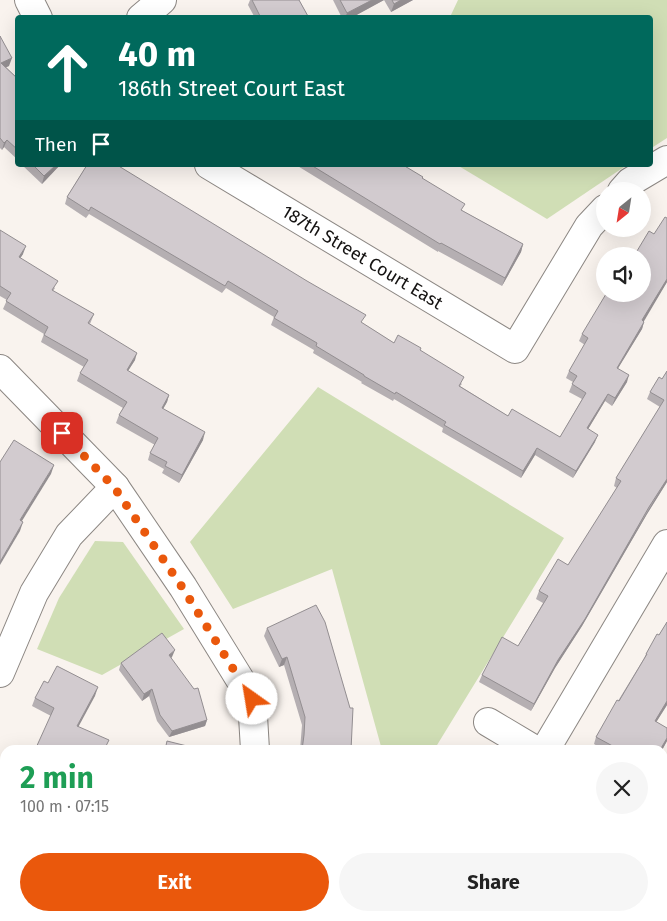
<!DOCTYPE html>
<html lang="en">
<head>
<meta charset="utf-8">
<style>
  :root { --surface:#fff; --page:#f6f6f6; --text:#222; --muted:#767676; --accent:#ea580c }
  body { margin:0; font-family:"Fira Sans",sans-serif; background:var(--page); color:var(--text); height:100vh; display:flex; flex-direction:column; font-size:19px; white-space:nowrap }
  * { box-sizing:border-box; margin:0 }
  p { font-size:16px; color:var(--muted) }
  .icon { flex:none; width:28px; height:28px; fill:none; stroke:currentColor; stroke-width:2; stroke-linecap:round; stroke-linejoin:round }
  .map { position:relative; flex:1; overflow:hidden }
  .sheet { position:absolute; left:0px; top:745px; width:668px; height:176px; display:flex; flex-direction:column; background:var(--surface); border-radius:15px 15px 0 0; box-shadow:0 5px 20px #0002 }
  .sheet>* { flex:none }
  .guide { position:absolute; left:15px; top:15px; width:638px; height:152px; border-radius:5px; box-shadow:0 5px 20px #0002; background:#00695c; color:#fff; overflow:hidden }
  .needle { width:32px; rotate:210deg }
  .fabs { position:absolute; left:596px; top:182px; display:grid; gap:10px }
  .fabs a { display:grid; place-items:center; width:55px; height:55px; border-radius:50%; background:var(--surface); box-shadow:0 5px 20px #0002; font-size:25px }
  .pin { position:absolute; display:grid; place-items:center; width:42px; height:42px; color:#fff; margin:-21px; border-radius:10px; box-shadow:0 2px 8px #0006 }
  .me { position:absolute; width:55px; margin:-28px; rotate:328deg; stroke-linejoin:round; filter:drop-shadow(0 0 4px #0008) }
  .turn { display:flex; align-items:center; gap:18px; height:105px; padding:0 20px; font-size:22px }
  .turn .icon { width:65px; height:65px; stroke-width:2.5 }
  .turn b { display:block; font-size:35px; line-height:42px }
  .then { display:flex; align-items:center; height:48px; padding:0 20px; background:#0003; gap:10px; font-size:19px }
  .round { display:grid; place-items:center; flex:none; width:52px; height:52px; border-radius:26px; background:var(--page) }
  .summary { display:flex; align-items:center; justify-content:space-between; height:85px; padding:0 20px }
  h1 { font-size:30px; font-weight:700; line-height:38px; color:#1e9e55 }
  .cta { display:flex; gap:10px; margin-top:auto; padding:10px 20px }
  .cta a { flex:1; height:58px; border-radius:30px; background:var(--accent); color:#fff; font-size:20px; font-weight:700; line-height:58px; text-align:center }
  .cta a+a { background:var(--page); color:var(--text) }
  .map>svg:first-child { display:block }
</style>
</head>
<body>
<div class="map">
<svg width="667" height="921" viewBox="0 0 667 921">
  <rect width="100%" height="100%" fill="#f9f3ee"/>
  <g fill="#d0deb5">
    <path d="M458 0H667V138L650 149V18L450 17Z"/>
    <path d="M457 165H627L547 219Z"/>
    <path d="M318 387 564 538 434 750H382L332 569 233 609 190 542Z"/>
    <path d="M95 541 123 542 184 629 102 675 37 649 59 598Z"/>
  </g>
  <g fill="none" stroke-linecap="round" stroke-linejoin="round">
    <defs>
      <g id="minor">
        <path d="M29 0 38 18"/>
        <path d="M141 18 162 0"/>
        <path id="s1" d="M209 165 515 349 589 226 605 209"/>
        <path d="M622 191 630 182 667 160"/>
        <path d="M0 369 115 487 183 587 252 699 255 750"/>
        <path d="M0 673 34 593 69 535 115 487"/>
        <path d="M488 722 535 750"/>
        <path d="M545 750 667 544"/>
        <path d="M662 827 667 829"/>
        <path d="M179 921 182 916"/>
      </g>
    </defs>
    <use href="#minor" stroke="#8c8783" stroke-width="30"/>
    <use href="#minor" stroke="#fff" stroke-width="28"/>
  </g>
  <g fill="#b5afb2">
    <path d="M250 0H299L309 18H255L248 5Z"/>
    <path d="M333 0H413L391 12 384 0 351 18H342Z"/>
    <path d="M0 36 9 66 6 67 18 79V160L4 147 2 150 0 148Z"/>
    <path d="M22 165H60L42 184Z"/>
    <path d="M87 165 362 323 394 343 420 350 462 384 460 386 508 416 560 437 582 399 569 392 573 382 566 378 569 371 585 345 579 341 582 334 654 234 667 218V282L643 321 644 322 642 329 618 368 627 382 612 406 605 401 588 429 595 442 573 478 535 455 521 478 442 432 443 428 394 399 393 401 361 383 362 382 313 353 314 350 271 325 274 317 226 288 222 293 89 214 86 218 65 204 67 197Z"/>
    <path d="M296 165H403L422 178 463 211 523 244 521 252 502 286 438 251V252Z"/>
    <path d="M0 230 23 254 20 258 55 288 53 291 94 314 90 324 135 360 128 371 169 395 167 402 163 409 203 440 179 483 162 473 164 469 148 460 150 453 155 445 116 423 119 415 123 408 77 381 80 373 84 367 41 342 44 334 3 309 7 300 0 296Z"/>
    <path d="M667 371V482L647 514 582 626 555 668 531 711 479 682 482 675 518 646 543 603 536 599 539 591 568 565 617 488 614 486 616 478 660 407 647 399 650 392 662 379Z"/>
    <path d="M667 622V705L656 722 667 728V741L662 750H604L594 744 596 737 643 660 646 654 659 635Z"/>
    <path d="M267 628 351 750H300L302 725 284 665 279 667 264 636Z"/>
    <path d="M172 657 171 658 207 720 205 726 169 737 157 721 149 696 142 701 119 670 121 663Z"/>
    <path d="M48 683 95 696 51 716 32 706 35 698Z"/>
    <path d="M5 816V879L0 867V818Z"/>
    <path d="M82 916H129L126 921H90Z"/>
    <path d="M355 916H401L398 921H363Z"/>
    <path d="M602 916H662L667 921H626L623 919 622 921H611Z"/>
  </g>
  <g fill="#938e91">
    <path d="M372 0H384L351 18H345L347 13Z"/>
    <path d="M401 0H413L391 12 394 4Z"/>
    <path d="M12 58 9 66 0 70 1 63Z"/>
    <path d="M7 140 4 147 2 150 4 143Z"/>
    <path d="M56 165H60L42 184 44 176Z"/>
    <path d="M523 244 521 252 502 286 505 278Z"/>
    <path d="M26 246 23 254 16 265 19 257Z"/>
    <path d="M667 279V282L640 328 642 320Z"/>
    <path d="M644 322 642 329 614 375 617 368Z"/>
    <path d="M137 353 135 360 124 377 127 370Z"/>
    <path d="M629 375 627 382 612 406 615 398Z"/>
    <path d="M608 394 605 401 584 436 587 428Z"/>
    <path d="M169 395 167 402 159 416 162 408Z"/>
    <path d="M205 432 203 440 179 483 182 475Z"/>
    <path d="M598 435 595 442 573 478 576 471Z"/>
    <path d="M537 448 535 455 521 478 523 471Z"/>
    <path d="M54 465 51 474 17 529 20 520Z"/>
    <path d="M667 479V482L647 514 582 626 555 668 531 711 534 704 558 660Z"/>
    <path d="M23 522 20 531 0 565V562Z"/>
    <path d="M175 650 172 657 166 662 169 655Z"/>
    <path d="M287 657 284 665 279 667 282 659Z"/>
    <path d="M98 687 95 696 74 735 77 726Z"/>
    <path d="M152 689 149 696 142 701 144 694Z"/>
    <path d="M667 701V705L652 729 655 721Z"/>
    <path d="M207 720 205 726 169 737 172 731Z"/>
    <path d="M667 738V741L662 750H660Z"/>
    <path d="M399 916H401L398 921H396Z"/>
  </g>
  <g fill="#d2cbcf" stroke="#938e91">
    <path d="M252 0H299L309 18H261Z"/>
    <path d="M340 0H372L347 13Z"/>
    <path d="M392 0H401L394 4Z"/>
    <path d="M0 36 12 58 1 63 18 79V150L7 140 4 143 0 138Z"/>
    <path d="M33 165H56L44 176Z"/>
    <path d="M87 165H117L307 281 366 315 361 322 394 343 398 335 421 348 420 350 464 377 459 386 508 416 512 409 560 437 586 393 572 384 577 376 569 371 588 338 582 334 606 294H642V256H634L649 231 654 234 665 217 667 218V279L642 320 644 322 617 368 629 375 615 398 608 394 587 428 598 435 576 471 537 448 523 471 444 425 446 422 396 392 395 394 364 376V375L316 346 317 343 274 318 278 311 228 281 225 286 91 207 89 211 67 197Z"/>
    <path d="M311 165H403L423 177 422 178 465 204 461 210 523 244 505 278 441 243 440 244Z"/>
    <path d="M0 230 26 246 19 257 58 281 52 290 94 314 88 323 137 353 127 370 169 395 162 408 205 432 182 475 165 466 167 462 150 453 158 438 119 415 127 402 80 373 88 360 44 335 48 327 6 301 11 293 0 286Z"/>
    <path d="M626 252 633 256H623Z"/>
    <path d="M667 371V479L649 507 585 619 558 660 534 704 482 675 502 637 518 646 548 596 539 591 558 559 568 565 621 481 616 478 664 400 650 392 659 377 662 379Z"/>
    <path d="M14 440 54 465 20 520 23 522 0 562V462Z"/>
    <path d="M316 605 325 622 350 708H353L351 750H302L304 735 305 717 287 657 282 659 267 628Z"/>
    <path d="M667 622V701L655 721 667 728V738L660 750H620L596 737 617 700 619 701 647 654H646L657 634 659 635Z"/>
    <path d="M162 633 175 650 169 655 194 689 198 688 207 720 172 731 160 715 152 689 144 694 121 663Z"/>
    <path d="M57 666 98 687 77 726 109 740 104 750H35L54 708 35 698 44 681 48 683Z"/>
    <path d="M167 741 203 750H165Z"/>
    <path d="M450 746 456 750H448Z"/>
    <path d="M5 816V863L0 851V818Z"/>
    <path d="M662 873 667 875V921H642L634 916H662Z"/>
    <path d="M63 916H76L80 921H56Z"/>
    <path d="M100 916H127L124 921H108Z"/>
    <path d="M229 916H303L300 921H229L231 918Z"/>
    <path d="M375 916H399L396 921H383Z"/>
  </g>
  <g fill="none" stroke-linecap="round" stroke-linejoin="round">
    <path stroke="#ea580c" stroke-width="9" stroke-dasharray="0 16.2" d="M62 433 114 487 182 587 252 699"/>
  </g>
  <g text-anchor="middle" stroke-width="4" stroke-linejoin="round" paint-order="stroke">
    <g font-size="18" fill="#151312" stroke="#f9f3ee">
      <text dy="6" stroke="none"><textPath href="#s1" startOffset="179">187th Street Court East</textPath></text>
    </g>
  </g>
</svg>
<div class="fabs">
<a><svg class="needle" viewBox="-14 -14 28 28"><path d="M0-13l5 13h-10z" fill="#e53935"/><path d="M0 13l5-13h-10z" fill="#767676"/></svg></a>
<a><svg class="icon" aria-label="sound" viewBox="0 0 24 24"><path d="M4 9h4l5-4v14l-5-4H4zM17 9q2 3 0 6"/></svg></a>
</div>
<div class="pin" style="left:62px;top:433px;background:#d93025"><svg class="icon" aria-label="arrive" viewBox="0 0 24 24"><path d="M6 21V4h12l-3 4 3 4H6"/></svg></div>
<svg class="me" style="left:252px;top:699px" viewBox="-20 -20 40 40"><circle r="19" fill="#fff"/><path d="M0-13L10 11 0 6-10 11z" fill="#ea580c"/></svg>
<div class="guide">
<div class="turn"><svg class="icon" aria-label="ahead" viewBox="0 0 24 24"><path d="M12 20V5M6 11l6-6 6 6"/></svg><div><b>40 m</b>186th Street Court East</div></div>
<div class="then">Then<svg class="icon" aria-label="arrive" viewBox="0 0 24 24"><path d="M6 21V4h12l-3 4 3 4H6"/></svg></div>
</div>
<section class="sheet">
<div class="summary"><div><h1>2 min</h1><p>100 m · 07:15</p></div><a class="round"><svg class="icon" aria-label="close" viewBox="0 0 24 24"><path d="M6 6l12 12M18 6L6 18"/></svg></a></div>
<div class="cta"><a>Exit</a><a>Share</a></div>
</section>
</div>
</body>
</html>
